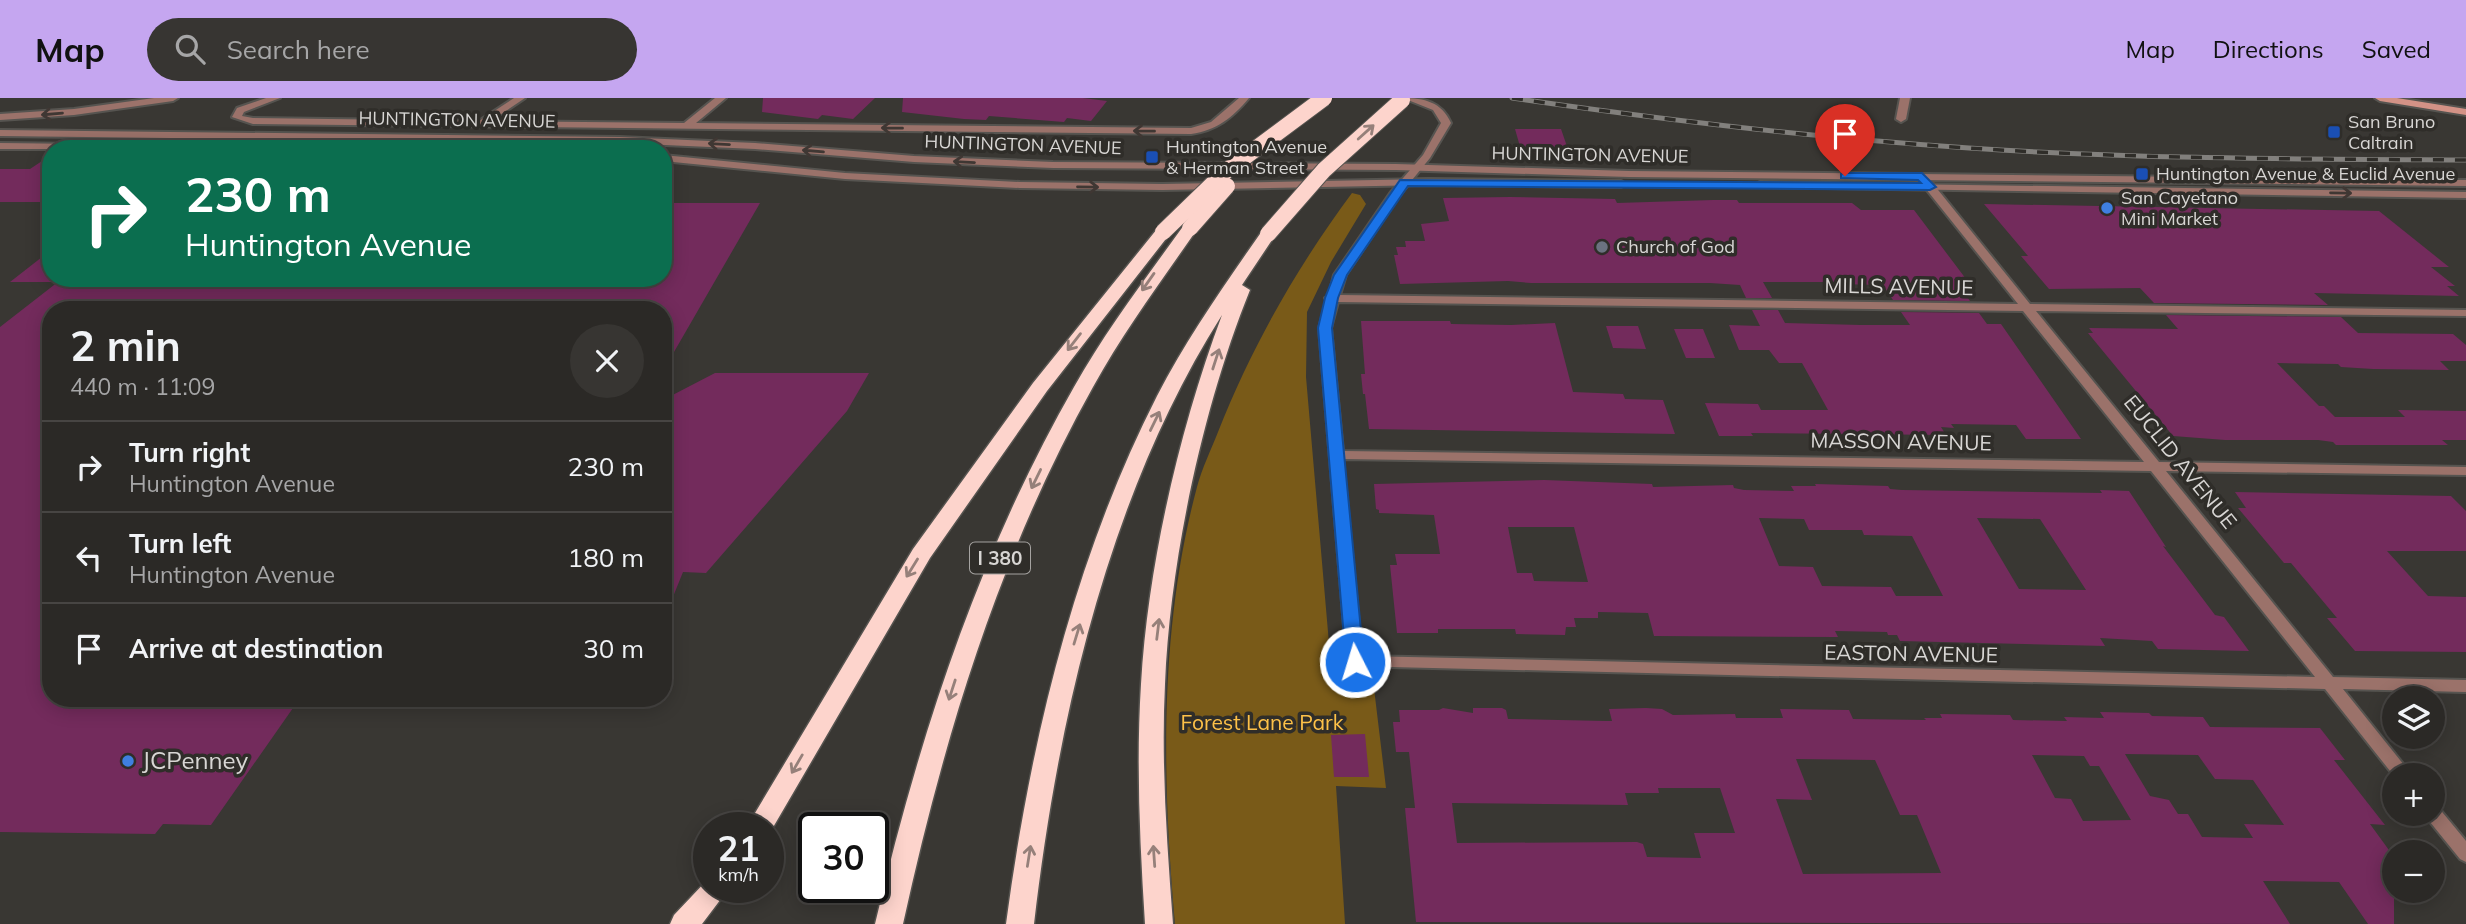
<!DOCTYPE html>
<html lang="en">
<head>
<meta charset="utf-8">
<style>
  :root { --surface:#2b2926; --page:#373532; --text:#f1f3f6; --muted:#a6a6a7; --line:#474543; --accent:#c5a6f0 }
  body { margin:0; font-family:Mulish,sans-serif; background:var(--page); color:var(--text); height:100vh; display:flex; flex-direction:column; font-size:26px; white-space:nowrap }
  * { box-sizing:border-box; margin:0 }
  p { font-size:23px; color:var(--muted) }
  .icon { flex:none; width:38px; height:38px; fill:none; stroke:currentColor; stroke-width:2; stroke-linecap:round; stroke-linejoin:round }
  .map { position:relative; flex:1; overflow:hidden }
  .side { position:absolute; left:42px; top:203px; width:630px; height:406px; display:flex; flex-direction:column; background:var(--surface); border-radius:28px; box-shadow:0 4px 18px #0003,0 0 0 2px var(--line) }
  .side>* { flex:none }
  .top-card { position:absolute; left:42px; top:42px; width:630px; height:147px; border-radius:28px; box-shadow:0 4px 18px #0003,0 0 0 2px var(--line); background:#0b6e4f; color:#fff; overflow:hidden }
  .tools { position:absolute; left:2382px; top:588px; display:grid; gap:14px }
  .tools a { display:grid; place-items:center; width:63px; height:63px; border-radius:50%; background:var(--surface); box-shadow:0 4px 18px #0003,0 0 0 2px var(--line); font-size:35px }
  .speed { position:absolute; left:693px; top:714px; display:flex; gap:14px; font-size:35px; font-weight:700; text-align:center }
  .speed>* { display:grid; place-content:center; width:91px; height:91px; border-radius:50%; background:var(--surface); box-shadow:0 4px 18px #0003,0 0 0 2px var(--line); line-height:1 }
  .speed small { font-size:18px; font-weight:400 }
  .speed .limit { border:4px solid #111; border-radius:10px; background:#fff; color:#111 }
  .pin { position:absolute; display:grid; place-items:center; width:60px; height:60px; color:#fff; margin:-72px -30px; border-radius:50% 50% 50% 0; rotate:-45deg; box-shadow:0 0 7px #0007 }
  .pin .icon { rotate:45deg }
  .me { position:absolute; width:77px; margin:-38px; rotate:355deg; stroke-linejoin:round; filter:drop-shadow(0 0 5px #0008) }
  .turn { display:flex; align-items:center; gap:24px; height:147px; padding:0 28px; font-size:32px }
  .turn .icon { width:91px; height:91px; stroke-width:2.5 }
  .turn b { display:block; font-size:49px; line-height:60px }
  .round { display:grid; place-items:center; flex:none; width:74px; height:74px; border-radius:37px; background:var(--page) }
  .headline { display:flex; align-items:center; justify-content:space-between; height:119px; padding:0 28px }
  h1 { font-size:42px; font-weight:700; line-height:52px }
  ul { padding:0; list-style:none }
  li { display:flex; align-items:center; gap:21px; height:91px; padding:0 28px; border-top:2px solid var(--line) }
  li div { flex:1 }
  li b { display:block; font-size:26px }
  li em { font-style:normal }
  header { display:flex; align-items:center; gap:42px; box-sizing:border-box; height:98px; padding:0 35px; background:var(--accent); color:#111 }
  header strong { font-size:33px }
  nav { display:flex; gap:38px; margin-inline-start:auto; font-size:24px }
  .search { width:490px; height:63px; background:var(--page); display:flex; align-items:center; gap:18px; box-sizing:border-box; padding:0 24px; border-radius:38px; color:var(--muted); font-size:26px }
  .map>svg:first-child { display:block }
</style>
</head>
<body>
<header>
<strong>Map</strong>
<div class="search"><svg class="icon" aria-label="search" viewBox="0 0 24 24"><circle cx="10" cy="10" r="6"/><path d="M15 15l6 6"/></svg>Search here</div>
<nav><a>Map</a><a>Directions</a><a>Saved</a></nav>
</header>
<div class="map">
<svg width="2466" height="826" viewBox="0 0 2466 826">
  <rect width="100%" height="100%" fill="#393733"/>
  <path fill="#795a18" d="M1352 95 1360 97 1366 106 1331 164 1307 214 1306 279 1330 557 1373 582 1386 690 1336 688 1345 826H1175C1162 680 1159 531 1197 389 1202 370 1211 352 1218 334 1252 248 1297 169 1352 95Z"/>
  <g fill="#732b5c" fill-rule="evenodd">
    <path d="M763 0H875L853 21 822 17 818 21 762 14Z"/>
    <path d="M903 0H1083L1107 3 1091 23 1067 20 1064 24 989 18 986 22 964 21 902 14Z"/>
    <path d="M1515 31H1561L1571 60 1523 59Z"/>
    <path d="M51 57V104H0V71H30Z"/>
    <path d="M1510 99 1615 101 1617 105 1713 102H1737L1739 105H1852L1861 112H1914L1966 181H1954L1970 203 1893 202 1883 187 1835 186 1833 184H1763L1772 200H1746L1740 187 1710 185H1531L1508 183 1400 186 1394 157H1398L1396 149H1406L1405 143H1425L1421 126 1449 123 1443 100Z"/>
    <path d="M663 105H760L663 273V212H51V600H300L211 727 163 726 155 736 0 734V229L63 180H663Z"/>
    <path d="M1984 106 2379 113 2449 169H2431L2455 188H2447L2459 198 2314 195 2328 207 2154 205 2140 190 2049 191 2021 158H2028Z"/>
    <path d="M51 152V184H10Z"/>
    <path d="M1752 212H1778L1785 225 1861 227H1910L1901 214 1979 215 1987 226H2001L2081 341H2026L2016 327 1951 326 1954 330 1941 329 1946 337 1751 335 1753 338H1719L1705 305 1758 306 1761 312H1828L1802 265H1779L1769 252H1739L1729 227 1760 228Z"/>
    <path d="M2166 217 2341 219 2358 235 2453 236 2466 247V263H2440L2449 272 2373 271 2341 269 2338 266 2277 265 2319 308H2324L2335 319H2405L2398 312 2466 313V342H2442L2448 347H2336L2333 344 2318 342H2225L2173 338 2088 235H2093L2089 230 2178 231Z"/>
    <path d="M1361 223H1450L1451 226 1511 227 1555 225 1573 294 1623 296 1625 301 1663 302 1675 336 1369 331 1365 296H1363L1361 276H1365Z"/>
    <path d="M1606 228H1638L1646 251 1613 250Z"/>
    <path d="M1674 231H1703L1715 260H1686Z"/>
    <path d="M715 275H869L847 313 706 475 683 474 664 521 663 302Z"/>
    <path d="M1544 382 1652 386 1653 389 1733 387 1734 390 1744 392 1794 393 1791 388H1816L1815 386 1888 388 1890 391 1902 392 2102 395 2100 392 2129 393 2166 449 2163 448 2215 517 2224 519 2249 553 2158 551 2152 543 2100 540 2105 548 1900 543 1897 537H1888L1887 534 1835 533 1838 539 1654 538 1648 515 1598 514V520H1574L1576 529H1566L1565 537 1516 536 1515 531H1438V535H1397L1390 467H1397L1395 456H1440L1434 417 1379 415V412L1376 411 1374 386ZM1759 420 1804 421 1809 432H1862L1864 437 1912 438 1943 498H1896L1891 489 1822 488 1813 469 1779 468ZM1977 420 2040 421 2086 492 2019 491ZM1508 429H1574L1588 484 1534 483 1532 475H1517Z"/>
    <path d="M2235 394 2451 398 2466 413V453H2387L2428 498 2466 499V554L2355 553 2327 520H2337L2291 465H2284L2238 410H2246Z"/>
    <path d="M1443 610 1473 615V610H1502L1506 612 1508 621 1606 623H1612L1609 611 1646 610 1662 611 1673 617 1735 616 1736 620H1783L1780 611 1849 612 1853 621 1926 622 1924 620H1942L1940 616 2010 617 2013 622 2067 623 2064 619 2104 620 2100 614 2149 615 2152 618 2203 619 2210 629 2320 630 2345 662H2334L2385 727 2370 726 2394 759V826H2368L2339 784 2263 783 2290 826 1416 824 1405 710H1415L1409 654H1396L1393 624H1400L1399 612H1439ZM2125 656 2198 657 2215 681 2253 682 2284 727 2244 726 2253 740 2202 739 2188 716H2178L2169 702 2150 698ZM2032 657 2084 658 2090 668H2099L2131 722 2083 723 2071 701 2055 700ZM1796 661 1875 662 1900 717H1917L1941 775 1803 776 1776 701 1812 702ZM1658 690H1720L1735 735H1694L1701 760 1647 759 1643 746 1637 744 1457 745 1452 705 1628 707 1625 695H1659Z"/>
    <path d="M1365 636 1369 679H1334L1331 637Z"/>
  </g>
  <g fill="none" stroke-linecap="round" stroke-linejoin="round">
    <defs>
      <g id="minor">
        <path d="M154 0H178L173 3 74 17 0 22V16L74 11Z"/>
        <path d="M266 0H280L244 14 242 18 253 20 479 23 514 0H525L491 23 684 25 715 0H726L696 25 1191 30 1211 24 1239 0H1249C1232 20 1217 32 1191 36L253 26 232 19 237 10Z"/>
        <path d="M1403 0C1424 0 1442 4 1451 25L1430 60 1399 98 1346 177 1340 197 2018 206 1918 81V77H1926L2030 206 2466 212V218L2036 213 2159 364 2466 369V377L2166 373 2333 579 2466 582V594L2343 591 2412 677 2394 678 2325 591 1349 568 1347 564 1319 230 1327 202 1325 200 1329 197 1334 177 1391 94 1423 57 1441 25 1433 12ZM1338 204 2023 213 2144 364 1343 353 1331 230ZM1343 361 2151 373 2315 579 1362 558Z"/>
        <path d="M1900 0H1910L1906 21 1901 24 1896 21Z"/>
        <path d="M2432 707 2438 709 2466 743V764L2460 761 2426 719 2424 716H2432Z"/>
      </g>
      <g id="tertiary">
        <path d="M0 32 620 39 755 45 914 58 1053 64 1396 66 1629 73 2466 82V88L1629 79 1396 72 1053 70 914 64 755 51 620 45 0 38Z"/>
        <path d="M0 45 245 48 250 51H0Z"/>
        <path d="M663 57 845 75 1020 84 1162 86 1428 81 1621 83 1626 86 1621 89 1428 87 1162 92 1020 90 845 81 663 63Z"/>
        <path d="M1760 84 2466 94V100L1756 89 1755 87Z"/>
      </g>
      <path id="secondary" d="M2375 0H2397L2466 11V17L2380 3Z"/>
      <g id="motorway">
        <path d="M1190 125 1198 130C1162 182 1124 233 1093 289 999 457 944 639 903 826H875C919 639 978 457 1074 289 1106 232 1146 180 1184 127Z"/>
        <path d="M1163 129 1171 134 1169 137 1047 293 930 460 768 738V730H746L913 451 1033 285 1157 131Z"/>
        <path d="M1268 131 1276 136 1242 187 1250 192C1203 308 1170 462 1165 586 1161 666 1167 746 1173 826H1145C1140 746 1136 666 1141 586 1148 466 1180 329 1222 217 1109 395 1058 619 1034 826H1006C1030 645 1074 461 1157 298 1187 240 1225 186 1262 133Z"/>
        <path d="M709 780V789H730L702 826H670L674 817Z"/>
      </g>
    </defs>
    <use href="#minor" stroke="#565450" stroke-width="4"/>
    <use href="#tertiary" stroke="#565450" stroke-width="4"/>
    <use href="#secondary" stroke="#565450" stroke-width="4"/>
    <use href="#motorway" stroke="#565450" stroke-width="3"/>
    <use href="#minor" fill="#9b726a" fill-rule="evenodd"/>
    <use href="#tertiary" fill="#9b726a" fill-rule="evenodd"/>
    <use href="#secondary" fill="#d39286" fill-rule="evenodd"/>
    <use href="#motorway" fill="#fdd4cc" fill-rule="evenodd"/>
    <defs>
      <path id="rail" d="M1512 0C1664 22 1816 40 1969 50 2134 61 2300 61 2466 62"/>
    </defs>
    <use href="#rail" stroke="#82807d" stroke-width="5"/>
    <use href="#rail" stroke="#2f2d29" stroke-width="3.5" stroke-dasharray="11" stroke-linecap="butt"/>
    <defs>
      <g id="motorway-bridge">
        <path d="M1190 130 1227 88"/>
        <path d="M1163 134 1226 73 1324 0"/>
        <path d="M1268 136 1324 72 1402 2"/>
      </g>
    </defs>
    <use href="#motorway-bridge" stroke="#565450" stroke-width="18" stroke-linecap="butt"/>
    <use href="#motorway-bridge" stroke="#fdd4cc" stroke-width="16"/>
  </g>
  <defs><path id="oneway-shaft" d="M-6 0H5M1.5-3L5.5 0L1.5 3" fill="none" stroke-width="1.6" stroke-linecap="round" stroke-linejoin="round" transform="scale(1.75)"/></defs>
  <g stroke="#3f3733">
    <use href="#oneway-shaft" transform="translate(52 16) rotate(175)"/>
    <use href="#oneway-shaft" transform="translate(892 30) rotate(-179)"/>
    <use href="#oneway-shaft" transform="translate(1144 33) rotate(-179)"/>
    <use href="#oneway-shaft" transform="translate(719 46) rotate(-177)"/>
    <use href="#oneway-shaft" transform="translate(813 53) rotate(-175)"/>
    <use href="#oneway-shaft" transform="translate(964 64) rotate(-177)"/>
    <use href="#oneway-shaft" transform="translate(1088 89) rotate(1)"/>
    <use href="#oneway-shaft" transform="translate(2341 95) rotate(1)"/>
  </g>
  <g stroke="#96807a">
    <use href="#oneway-shaft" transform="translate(1366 34) rotate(-42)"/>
    <use href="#oneway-shaft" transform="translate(1148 184) rotate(125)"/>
    <use href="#oneway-shaft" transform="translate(1074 244) rotate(128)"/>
    <use href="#oneway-shaft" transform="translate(1216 261) rotate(-72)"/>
    <use href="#oneway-shaft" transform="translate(1155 323) rotate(-64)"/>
    <use href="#oneway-shaft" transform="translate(1036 381) rotate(116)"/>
    <use href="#oneway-shaft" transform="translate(912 470) rotate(122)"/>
    <use href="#oneway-shaft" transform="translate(1158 531) rotate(-83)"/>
    <use href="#oneway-shaft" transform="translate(1077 536) rotate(-73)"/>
    <use href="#oneway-shaft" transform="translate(952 592) rotate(108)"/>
    <use href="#oneway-shaft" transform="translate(797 666) rotate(120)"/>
    <use href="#oneway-shaft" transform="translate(1029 758) rotate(-81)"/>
    <use href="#oneway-shaft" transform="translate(1154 758) rotate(-94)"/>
  </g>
  <path fill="#1a73e8" stroke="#114b97" stroke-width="2" d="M1845 75H1922L1936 89 1930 92 1408 88 1347 177 1338 200 1332 230 1364 564 1361 569H1349L1346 564 1318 230 1325 200 1334 177 1400 82 1921 85 1918 82 1841 80V76Z"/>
  <g fill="#1a4fb4" stroke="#2f2d29" stroke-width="2.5">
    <rect x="2327" y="27" width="14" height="14" rx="3.5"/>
    <rect x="1145" y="52" width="14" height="14" rx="3.5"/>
    <rect x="2135" y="69" width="14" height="14" rx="3.5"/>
  </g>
  <g fill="#3f7fe0" stroke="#2f2d29" stroke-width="2.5">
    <circle cx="2107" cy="110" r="7"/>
    <circle cx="128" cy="663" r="7"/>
  </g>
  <circle fill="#6b7280" stroke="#2f2d29" stroke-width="2.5" cx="1602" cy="149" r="7"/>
  <g text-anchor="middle" stroke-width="7" stroke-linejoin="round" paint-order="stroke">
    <g font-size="18" fill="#d8d6d4" stroke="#2f2d29">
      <text transform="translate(457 22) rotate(1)" y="6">HUNTINGTON AVENUE</text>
      <text transform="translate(1023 47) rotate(2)" y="6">HUNTINGTON AVENUE</text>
      <text transform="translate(1590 57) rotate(1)" y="6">HUNTINGTON AVENUE</text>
    </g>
    <g font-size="18" fill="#d8d6d4" stroke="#2f2d29" text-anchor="start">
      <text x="2348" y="30">San Bruno<tspan x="2348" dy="21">Caltrain</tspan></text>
      <text x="1166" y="55">Huntington Avenue<tspan x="1166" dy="21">&amp; Herman Street</tspan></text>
      <text x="2156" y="82">Huntington Avenue &amp; Euclid Avenue</text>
      <text x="2121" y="106">San Cayetano<tspan x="2121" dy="21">Mini Market</tspan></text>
      <text x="1616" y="155">Church of God</text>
    </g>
    <rect fill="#2f2d29" stroke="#a5a3a1" stroke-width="2" x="970" y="444.5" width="60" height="31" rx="5"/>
    <g font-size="19" font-weight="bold" fill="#d8d6d4">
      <text x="1000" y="467">I 380</text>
    </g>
    <g font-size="21" fill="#d8d6d4" stroke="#2f2d29">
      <text transform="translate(1899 189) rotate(1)" y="7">MILLS AVENUE</text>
      <text transform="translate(1901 344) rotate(1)" y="7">MASSON AVENUE</text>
      <text transform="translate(2180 364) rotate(51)" y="7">EUCLID AVENUE</text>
      <text transform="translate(1911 556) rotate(1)" y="7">EASTON AVENUE</text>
    </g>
    <g font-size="21" fill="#fdc148" stroke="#2f2d29">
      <text x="1262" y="632">Forest Lane Park</text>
    </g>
    <g font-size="24" fill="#d8d6d4" stroke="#2f2d29" text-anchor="start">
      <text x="142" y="671">JCPenney</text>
    </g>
  </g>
</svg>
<div class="tools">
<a><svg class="icon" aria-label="layers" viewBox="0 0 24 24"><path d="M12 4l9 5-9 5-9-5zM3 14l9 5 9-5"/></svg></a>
<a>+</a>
<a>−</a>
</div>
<div class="speed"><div>21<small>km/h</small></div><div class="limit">30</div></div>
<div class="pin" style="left:1845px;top:78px;background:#d93025"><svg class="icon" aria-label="arrive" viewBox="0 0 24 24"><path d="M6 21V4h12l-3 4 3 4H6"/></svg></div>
<svg class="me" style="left:1355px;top:564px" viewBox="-20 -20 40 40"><circle r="17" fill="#1a73e8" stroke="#fff" stroke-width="3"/><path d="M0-11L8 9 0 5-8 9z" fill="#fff"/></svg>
<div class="top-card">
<div class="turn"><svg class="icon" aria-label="right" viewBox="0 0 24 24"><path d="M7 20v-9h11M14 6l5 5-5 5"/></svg><div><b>230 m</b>Huntington Avenue</div></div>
</div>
<section class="side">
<div class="headline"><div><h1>2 min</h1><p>440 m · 11:09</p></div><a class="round"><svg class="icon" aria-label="close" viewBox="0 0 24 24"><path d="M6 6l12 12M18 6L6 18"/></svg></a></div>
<ul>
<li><svg class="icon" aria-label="right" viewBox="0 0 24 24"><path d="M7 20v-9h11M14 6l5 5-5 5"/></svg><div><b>Turn right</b><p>Huntington Avenue</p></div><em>230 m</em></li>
<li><svg class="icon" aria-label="left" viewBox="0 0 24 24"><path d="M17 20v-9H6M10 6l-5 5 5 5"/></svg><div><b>Turn left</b><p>Huntington Avenue</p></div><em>180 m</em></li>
<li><svg class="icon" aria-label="arrive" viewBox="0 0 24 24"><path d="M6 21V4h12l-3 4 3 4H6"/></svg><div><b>Arrive at destination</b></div><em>30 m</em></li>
</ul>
</section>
</div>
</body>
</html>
